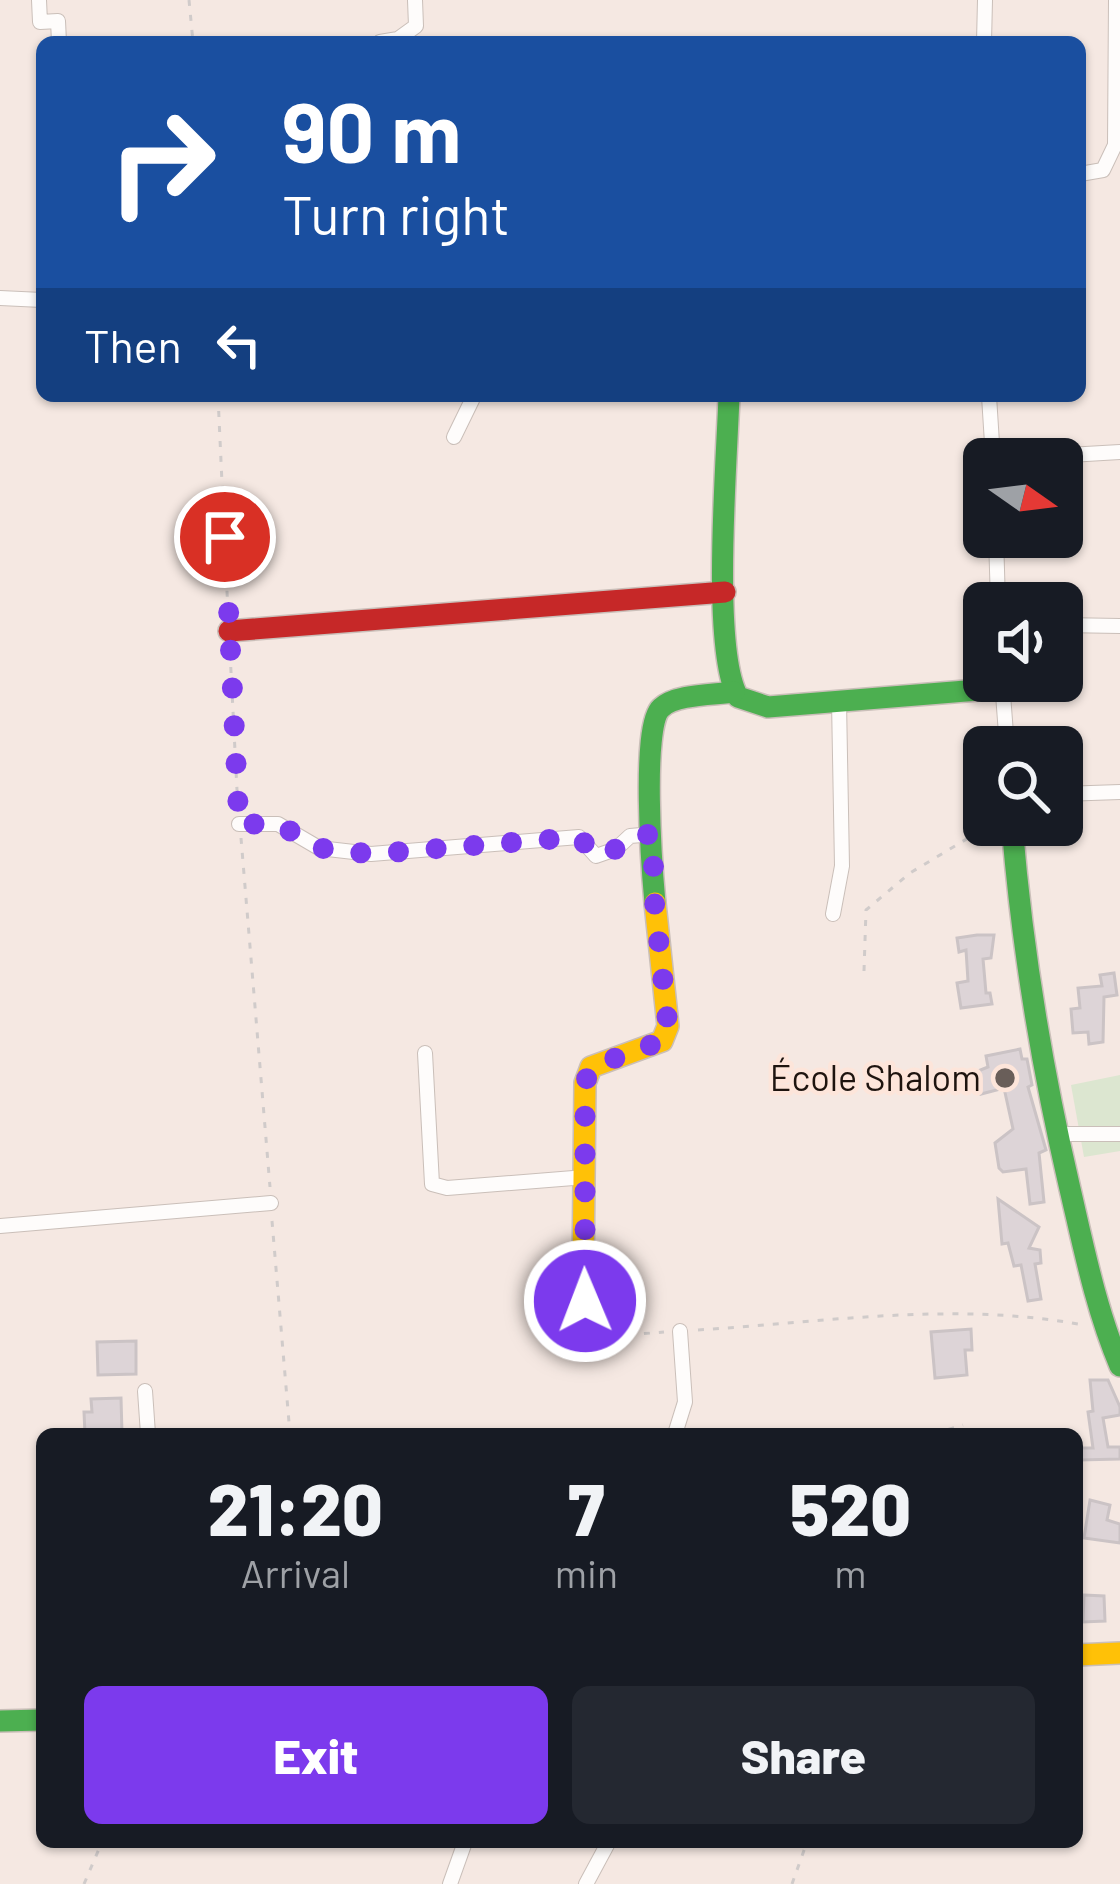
<!DOCTYPE html>
<html lang="en">
<head>
<meta charset="utf-8">
<style>
  :root { --surface:#171b24; --page:#242831; --text:#f1f3f6; --muted:#9ea1a6; --accent:#7c3aed }
  body { margin:0; font-family:Barlow,sans-serif; background:var(--page); color:var(--text); height:100vh; display:flex; flex-direction:column; font-size:45px; white-space:nowrap }
  * { box-sizing:border-box; margin:0 }
  p { font-size:39px; color:var(--muted) }
  .icon { flex:none; width:66px; height:66px; fill:none; stroke:currentColor; stroke-width:2; stroke-linecap:round; stroke-linejoin:round }
  .map { position:relative; flex:1; overflow:hidden }
  .drawer { position:absolute; left:36px; top:1428px; width:1047px; height:420px; display:flex; flex-direction:column; background:var(--surface); border-radius:18px; box-shadow:0 3px 9px #0004 }
  .drawer>* { flex:none }
  .guide { position:absolute; left:36px; top:36px; width:1050px; height:366px; border-radius:18px; box-shadow:0 3px 9px #0004; background:#1a4fa0; color:#fff; overflow:hidden }
  .needle { width:78px; rotate:104deg }
  .fabs { position:absolute; left:963px; top:438px; display:grid; gap:24px }
  .fabs a { display:grid; place-items:center; width:120px; height:120px; border-radius:18px; background:var(--surface); box-shadow:0 3px 9px #0004; font-size:60px }
  .pin { position:absolute; display:grid; place-items:center; width:102px; height:102px; color:#fff; margin:-51px; border:6px solid #fff; border-radius:50%; box-shadow:0 3px 12px #0007 }
  .me { position:absolute; width:132px; margin:-66px; rotate:359deg; stroke-linejoin:round; filter:drop-shadow(0 0 9px #0008) }
  .turn { display:flex; align-items:center; gap:42px; height:252px; padding:0 48px; font-size:54px }
  .turn .icon { width:156px; height:156px; stroke-width:2.5 }
  .turn b { display:block; font-size:84px; line-height:102px }
  .then { display:flex; align-items:center; height:114px; padding:0 48px; background:#0003; gap:24px; font-size:45px }
  .eta { display:flex; justify-content:space-evenly; align-items:center; height:204px; text-align:center }
  .eta b { font-size:72px; font-weight:800; line-height:84px }
  .cta { display:flex; gap:24px; margin-top:auto; padding:24px 48px }
  .cta a { flex:1; height:138px; border-radius:18px; background:var(--accent); color:#fff; font-size:48px; font-weight:800; line-height:138px; text-align:center }
  .cta a+a { background:var(--page); color:var(--text) }
  .map>svg:first-child { display:block }
</style>
</head>
<body>
<div class="map">
<svg width="1120" height="1884" viewBox="0 0 1120 1884">
  <rect width="100%" height="100%" fill="#f5e8e2"/>
  <path fill="#dce6d0" d="M1120 1075V1151L1084 1157 1071 1085Z"/>
  <g fill="#ddd4d7" stroke="#cbc3c5" stroke-width="3">
    <path d="M977 935H994L991 958 983 959 986 993H990L992 1004 961 1008 957 983 968 981 966 950 959 952 957 938Z"/>
    <path d="M1114 973 1117 995 1104 997 1103 1042 1089 1044 1088 1032 1073 1033 1071 1009 1080 1008 1078 988 1102 986 1100 975Z"/>
    <path d="M1020 1049 1022 1059H1027L1032 1085 1028 1087 1046 1150 1039 1153 1044 1202 1030 1204 1026 1169 1003 1172 999 1168 995 1143 1013 1129 1004 1088 981 1094 978 1071 988 1067 986 1056Z"/>
    <path d="M998 1199 1039 1227 1029 1248 1040 1250 1041 1263 1035 1264 1041 1299 1028 1301 1021 1265 1014 1266 1008 1243 1002 1244Z"/>
    <path d="M971 1329 972 1350H965L967 1375 935 1378 931 1332Z"/>
    <path d="M136 1341V1374L98 1375 97 1342Z"/>
    <path d="M1090 1380H1108L1120 1407V1415L1103 1418 1108 1447H1120V1459L1079 1460 1078 1448H1093L1088 1412 1093 1411Z"/>
    <path d="M121 1398 122 1433 85 1434 84 1412H92L91 1399Z"/>
    <path d="M1090 1500 1110 1505 1107 1520 1120 1524V1543L1084 1538Z"/>
    <path d="M1084 1595 1104 1596 1105 1621 1083 1622Z"/>
  </g>
  <g fill="none" stroke-linecap="round" stroke-linejoin="round">
    <defs>
      <g id="street">
        <path d="M39 0 40 22 58 21 59 42"/>
        <path d="M380 42 398 39 416 26 415 0"/>
        <path d="M984 42 985 0"/>
        <path d="M1080 174 1103 170 1115 145 1116 0"/>
        <path d="M0 298 42 300"/>
        <path d="M989 396 993 459"/>
        <path d="M454 437 474 396"/>
        <path d="M1001 459 1120 452"/>
        <path d="M996 537 998 603"/>
        <path d="M1062 625 1120 626"/>
        <path d="M1002 681 1007 747"/>
        <path d="M1062 794 1120 792"/>
        <path d="M239 824H278L319 848 371 854 579 837 596 856 616 849 630 836 653 834"/>
        <path d="M833 914 842 866 839 701"/>
        <path d="M425 1053 432 1184 447 1188 586 1177"/>
        <path d="M1057 1134H1120"/>
        <path d="M0 1226 271 1203"/>
        <path d="M145 1391 148 1434"/>
        <path d="M675 1434 685 1402 680 1331"/>
        <path d="M450 1884 465 1842"/>
        <path d="M586 1884 607 1845"/>
      </g>
      <g id="fast">
        <path d="M729 396C727 459 711 649 738 697L768 707 1003 688"/>
        <path d="M1012 825C1022 948 1042 1069 1070 1189 1084 1249 1096 1309 1120 1366"/>
        <path d="M655 903C652 871 641 726 661 708 675 694 714 695 734 692"/>
        <path d="M0 1721 42 1720"/>
      </g>
      <g id="slow">
        <path d="M598 1337 588 1325 583 1277 585 1083 591 1067 662 1041 668 1026 655 903"/>
        <path d="M1077 1655 1120 1653"/>
      </g>
      <path id="jam" d="M229 631 725 592"/>
    </defs>
    <use href="#street" stroke="#cabfb9" stroke-width="16"/>
    <use href="#fast" stroke="#cabfb9" stroke-width="24"/>
    <use href="#slow" stroke="#cabfb9" stroke-width="24"/>
    <use href="#jam" stroke="#cabfb9" stroke-width="24"/>
    <g stroke="#d0cbca" stroke-width="3" stroke-dasharray="6 9" stroke-linecap="butt">
      <path d="M189 0 193 42"/>
      <path d="M218 396 228 613"/>
      <path d="M230 652 238 810"/>
      <path d="M241 838 270 1187"/>
      <path d="M864 971 866 910 910 873 990 825"/>
      <path d="M272 1221 290 1434"/>
      <path d="M698 1330C825 1322 956 1301 1083 1325"/>
      <path d="M614 1336 664 1332"/>
      <path d="M934 1434 963 1425"/>
      <path d="M84 1884 102 1842"/>
      <path d="M792 1884 807 1842"/>
    </g>
    <use href="#street" stroke="#fefcfb" stroke-width="14"/>
    <use href="#fast" stroke="#4caf50" stroke-width="21"/>
    <use href="#slow" stroke="#ffc107" stroke-width="21"/>
    <use href="#jam" stroke="#c62828" stroke-width="21"/>
  </g>
  <g fill="none" stroke-linecap="round" stroke-linejoin="round">
    <path stroke="#7c3aed" stroke-width="21" stroke-dasharray="0 37.8" d="M225 537 239 824H278L320 848 371 854 579 837 596 856 616 849 630 836 653 834 654 898 668 1026 662 1041 591 1067 585 1083V1301"/>
  </g>
  <circle fill="#695e59" stroke="#fde5da" stroke-width="4.5" cx="1005" cy="1078" r="12"/>
  <g text-anchor="middle" stroke-width="9" stroke-linejoin="round" paint-order="stroke">
    <g font-size="36" fill="#1e140f" stroke="#fde5da" text-anchor="end">
      <text x="981" y="1091">École Shalom</text>
    </g>
  </g>
</svg>
<div class="fabs">
<a><svg class="needle" viewBox="-14 -14 28 28"><path d="M0-13l5 13h-10z" fill="#e53935"/><path d="M0 13l5-13h-10z" fill="#9ea1a6"/></svg></a>
<a><svg class="icon" aria-label="sound" viewBox="0 0 24 24"><path d="M4 9h4l5-4v14l-5-4H4zM17 9q2 3 0 6"/></svg></a>
<a><svg class="icon" aria-label="search" viewBox="0 0 24 24"><circle cx="10" cy="10" r="6"/><path d="M15 15l6 6"/></svg></a>
</div>
<div class="pin" style="left:225px;top:537px;background:#d93025"><svg class="icon" aria-label="arrive" viewBox="0 0 24 24"><path d="M6 21V4h12l-3 4 3 4H6"/></svg></div>
<svg class="me" style="left:585px;top:1301px" viewBox="-20 -20 40 40"><circle r="17" fill="#7c3aed" stroke="#fff" stroke-width="3"/><path d="M0-11L8 9 0 5-8 9z" fill="#fff"/></svg>
<div class="guide">
<div class="turn"><svg class="icon" aria-label="right" viewBox="0 0 24 24"><path d="M7 20v-9h11M14 6l5 5-5 5"/></svg><div><b>90 m</b>Turn right</div></div>
<div class="then">Then<svg class="icon" aria-label="left" viewBox="0 0 24 24"><path d="M17 20v-9H6M10 6l-5 5 5 5"/></svg></div>
</div>
<section class="drawer">
<div class="eta">
<div><b>21:20</b><p>Arrival</p></div>
<div><b>7</b><p>min</p></div>
<div><b>520</b><p>m</p></div>
</div>
<div class="cta"><a>Exit</a><a>Share</a></div>
</section>
</div>
</body>
</html>
